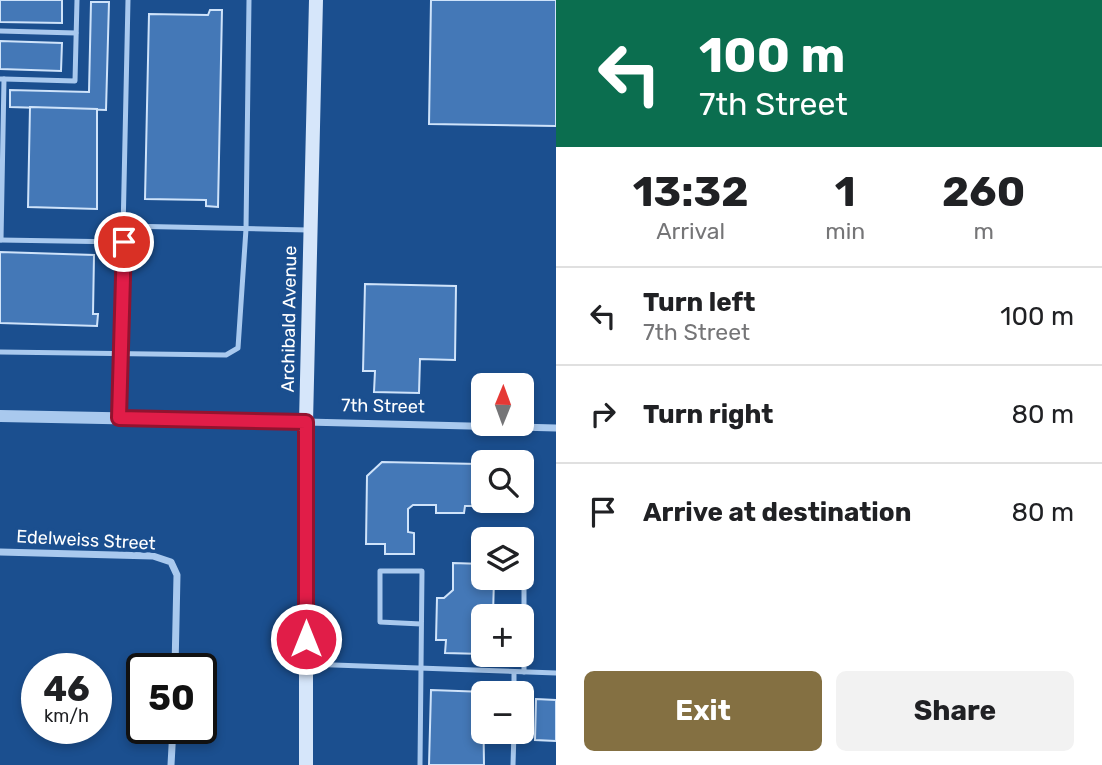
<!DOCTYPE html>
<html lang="en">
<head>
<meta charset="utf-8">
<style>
  :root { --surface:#fff; --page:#f2f2f2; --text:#202124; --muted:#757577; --line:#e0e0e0; --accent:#847042 }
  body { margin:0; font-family:Rubik,sans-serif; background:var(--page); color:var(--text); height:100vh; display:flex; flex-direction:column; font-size:26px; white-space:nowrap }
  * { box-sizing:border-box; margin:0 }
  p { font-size:23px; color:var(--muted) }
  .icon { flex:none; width:38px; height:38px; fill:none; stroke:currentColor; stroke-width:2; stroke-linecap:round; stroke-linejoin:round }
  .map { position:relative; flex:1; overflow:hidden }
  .sheet { display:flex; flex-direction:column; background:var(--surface); width:546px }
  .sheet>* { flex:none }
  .hud { background:#0b6e4f; color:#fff; overflow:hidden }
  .needle { width:46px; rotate:1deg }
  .fabs { position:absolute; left:471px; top:373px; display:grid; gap:14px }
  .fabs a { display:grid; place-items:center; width:63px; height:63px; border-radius:10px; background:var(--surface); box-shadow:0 4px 10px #0003; font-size:35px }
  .speed { position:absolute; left:21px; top:653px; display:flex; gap:14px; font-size:35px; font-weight:700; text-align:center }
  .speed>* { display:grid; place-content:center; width:91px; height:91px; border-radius:50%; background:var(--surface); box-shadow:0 4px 10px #0003; line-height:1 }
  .speed small { font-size:18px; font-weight:400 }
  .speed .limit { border:4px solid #111; border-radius:10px; background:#fff; color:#111 }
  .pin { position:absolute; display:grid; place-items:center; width:60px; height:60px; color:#fff; margin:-30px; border:4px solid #fff; border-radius:50%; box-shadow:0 2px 7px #0007 }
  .me { position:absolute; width:77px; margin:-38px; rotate:0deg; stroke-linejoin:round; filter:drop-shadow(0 0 5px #0008) }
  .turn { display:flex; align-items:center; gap:24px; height:147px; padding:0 28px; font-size:32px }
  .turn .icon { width:91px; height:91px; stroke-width:2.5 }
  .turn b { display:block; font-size:49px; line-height:60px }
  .eta { display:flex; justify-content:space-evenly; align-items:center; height:119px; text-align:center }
  .eta b { font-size:42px; font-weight:700; line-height:49px }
  .primary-button { display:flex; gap:14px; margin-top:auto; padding:14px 28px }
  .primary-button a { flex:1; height:80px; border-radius:10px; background:var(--accent); color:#fff; font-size:28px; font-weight:700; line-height:80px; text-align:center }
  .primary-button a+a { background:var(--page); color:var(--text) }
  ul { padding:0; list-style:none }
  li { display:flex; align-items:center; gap:21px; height:98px; padding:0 28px; border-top:2px solid var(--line) }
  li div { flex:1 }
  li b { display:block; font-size:26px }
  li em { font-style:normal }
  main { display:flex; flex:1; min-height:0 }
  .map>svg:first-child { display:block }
</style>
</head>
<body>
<main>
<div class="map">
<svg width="556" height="765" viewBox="0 0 556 765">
  <rect width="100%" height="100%" fill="#1b4f8f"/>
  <g fill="#4478b7" stroke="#cfe3fa" stroke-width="2">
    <path d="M0 0H62V23L0 22Z"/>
    <path d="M431 0H556V126L429 124Z"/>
    <path d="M91 2H109L106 110 10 107V90L89 92Z"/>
    <path d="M210 10H222L218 207 206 206V200L145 199 149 14 208 15Z"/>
    <path d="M0 41 62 43 61 71 0 69Z"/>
    <path d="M30 107 97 109V209L28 207Z"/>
    <path d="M0 252 94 255 93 314H98L97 326 0 323Z"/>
    <path d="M365 284 456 286 455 360 420 359 419 393 374 392 375 371H363Z"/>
    <path d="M382 462 479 464 478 506H465L464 513H436V505H413L408 509V532L414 533V554H385V544H366L367 476Z"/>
    <path d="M453 563 483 564V578H494L493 616H483V654L445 653 446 640H436L437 598H444L453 590Z"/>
    <path d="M431 690 486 692 483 693 484 765H429Z"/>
    <path d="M536 699 556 700V741L535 740Z"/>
  </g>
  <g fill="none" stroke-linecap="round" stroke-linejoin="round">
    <g stroke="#a9c9ee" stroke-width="5">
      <path d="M0 31 76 33"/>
      <path d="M0 79H4L1 240"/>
      <path d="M4 79 75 81 77 0"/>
      <path d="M124 226 308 230"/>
      <path d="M0 240 124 242"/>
      <path d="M0 352 226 355 238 348 246 229 249 0"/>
      <path d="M119 418 128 0"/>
      <path d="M524 535V672"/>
      <path d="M306 664 556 673"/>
      <path d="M514 693V672"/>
      <path d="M420 765 422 571H380V622L421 624"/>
      <path d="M513 765 514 732"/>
    </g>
    <g stroke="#a9c9ee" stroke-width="7">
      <path d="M306 422 556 428"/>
      <path d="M0 552 153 556 171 562 177 575 175 668"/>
      <path d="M171 765 173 728"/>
    </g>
    <path stroke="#a9c9ee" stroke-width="12" d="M0 416 306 422"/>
    <path stroke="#d6e6fa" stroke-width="14" d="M306 765V422L316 0"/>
  </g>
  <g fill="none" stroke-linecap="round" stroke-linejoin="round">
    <defs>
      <path id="route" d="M124 242 119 418 306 422V639"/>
    </defs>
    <use href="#route" stroke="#92132f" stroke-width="18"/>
    <use href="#route" stroke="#e11d48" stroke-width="12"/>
  </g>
  <g text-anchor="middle" stroke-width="7" stroke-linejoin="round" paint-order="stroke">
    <g font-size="18" fill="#fff" stroke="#1b4f8f">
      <text transform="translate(289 319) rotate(-89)" y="6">Archibald Avenue</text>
      <text transform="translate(383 406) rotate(1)" y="6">7th Street</text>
      <text transform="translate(86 540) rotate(3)" y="6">Edelweiss Street</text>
    </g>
  </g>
</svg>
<div class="fabs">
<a><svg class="needle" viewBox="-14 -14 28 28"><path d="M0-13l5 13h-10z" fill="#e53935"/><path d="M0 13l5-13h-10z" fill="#757577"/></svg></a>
<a><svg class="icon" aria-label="search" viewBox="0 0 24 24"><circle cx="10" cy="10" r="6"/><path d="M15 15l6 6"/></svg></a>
<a><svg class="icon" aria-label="layers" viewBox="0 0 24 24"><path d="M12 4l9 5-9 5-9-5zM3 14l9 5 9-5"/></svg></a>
<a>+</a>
<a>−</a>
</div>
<div class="speed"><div>46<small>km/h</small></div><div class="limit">50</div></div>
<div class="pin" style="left:124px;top:242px;background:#d93025"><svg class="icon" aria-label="arrive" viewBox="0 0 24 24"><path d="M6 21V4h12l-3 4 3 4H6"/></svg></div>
<svg class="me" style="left:306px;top:639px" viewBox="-20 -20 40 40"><circle r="17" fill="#e11d48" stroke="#fff" stroke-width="3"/><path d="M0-11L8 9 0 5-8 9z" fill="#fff"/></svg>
</div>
<section class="sheet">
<div class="hud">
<div class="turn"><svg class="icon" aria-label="left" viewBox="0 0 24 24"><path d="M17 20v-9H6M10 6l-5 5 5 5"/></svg><div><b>100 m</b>7th Street</div></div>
</div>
<div class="eta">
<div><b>13:32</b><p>Arrival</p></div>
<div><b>1</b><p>min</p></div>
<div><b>260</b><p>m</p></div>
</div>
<ul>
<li><svg class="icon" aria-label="left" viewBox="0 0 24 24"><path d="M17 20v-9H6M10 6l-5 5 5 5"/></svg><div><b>Turn left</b><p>7th Street</p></div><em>100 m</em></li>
<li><svg class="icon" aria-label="right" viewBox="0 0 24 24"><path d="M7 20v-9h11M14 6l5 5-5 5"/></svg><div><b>Turn right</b></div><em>80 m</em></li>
<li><svg class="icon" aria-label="arrive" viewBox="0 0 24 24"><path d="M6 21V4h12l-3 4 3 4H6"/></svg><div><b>Arrive at destination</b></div><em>80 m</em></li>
</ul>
<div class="primary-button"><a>Exit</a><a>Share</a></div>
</section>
</main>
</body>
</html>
